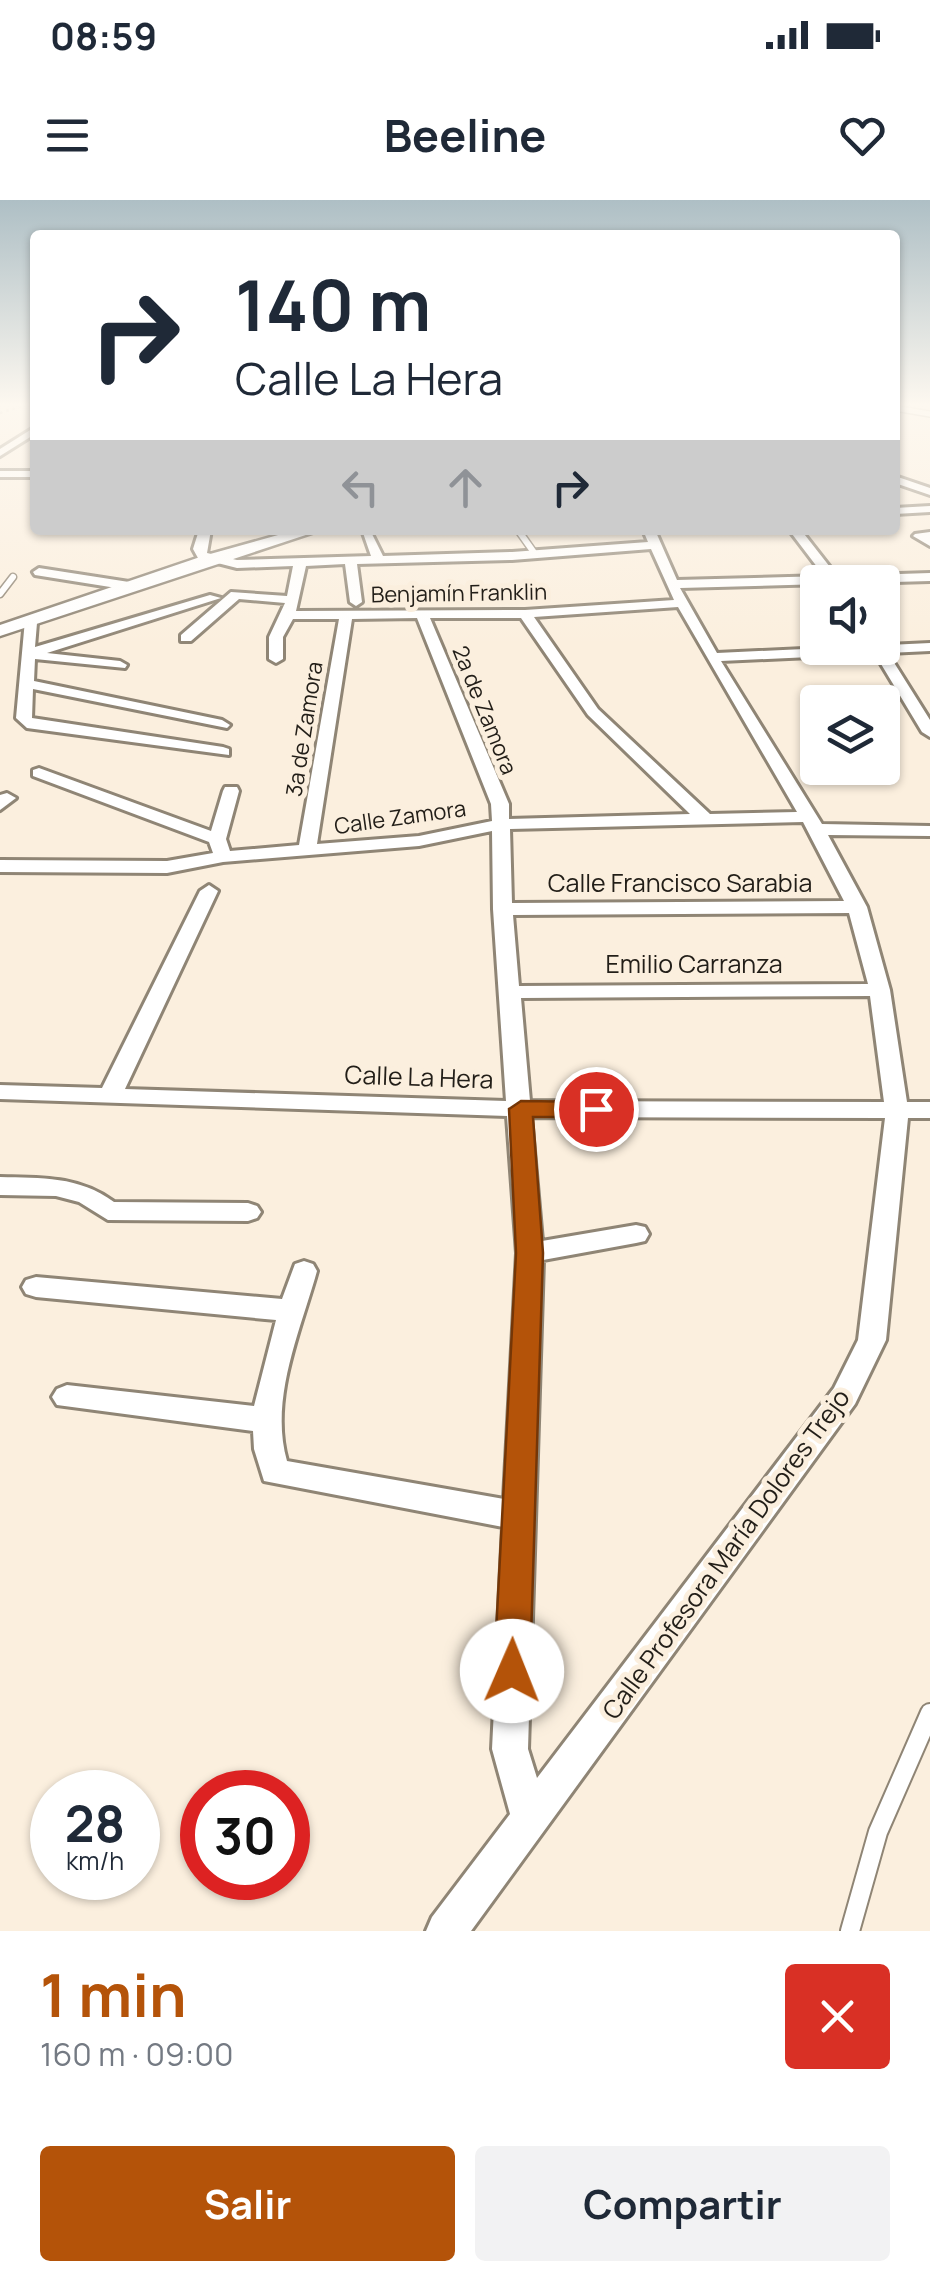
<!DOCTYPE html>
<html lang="es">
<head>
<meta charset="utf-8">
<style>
  :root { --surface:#fff; --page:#f2f2f3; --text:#1f2937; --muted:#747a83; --accent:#b45309 }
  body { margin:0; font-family:Manrope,sans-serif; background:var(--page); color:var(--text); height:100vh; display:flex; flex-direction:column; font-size:38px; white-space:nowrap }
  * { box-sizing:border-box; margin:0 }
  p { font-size:32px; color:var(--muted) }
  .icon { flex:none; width:55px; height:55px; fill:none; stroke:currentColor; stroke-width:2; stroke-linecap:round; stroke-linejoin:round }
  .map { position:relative; height:1731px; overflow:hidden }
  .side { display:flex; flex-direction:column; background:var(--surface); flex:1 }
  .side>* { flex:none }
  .hud { position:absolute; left:30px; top:30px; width:870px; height:305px; border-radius:10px; box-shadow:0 2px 8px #0004; background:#fff; color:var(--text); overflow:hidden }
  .tools { position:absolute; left:800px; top:365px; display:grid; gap:20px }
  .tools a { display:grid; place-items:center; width:100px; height:100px; border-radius:10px; background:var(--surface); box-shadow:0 2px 8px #0004; font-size:50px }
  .speed { position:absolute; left:30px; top:1570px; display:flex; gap:20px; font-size:50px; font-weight:700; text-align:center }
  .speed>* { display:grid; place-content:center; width:130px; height:130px; border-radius:50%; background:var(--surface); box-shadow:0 2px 8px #0004; line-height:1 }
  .speed small { font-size:25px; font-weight:400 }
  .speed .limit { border:15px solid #d22; background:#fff; color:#111 }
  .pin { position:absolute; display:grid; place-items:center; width:85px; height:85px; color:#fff; margin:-42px; border:5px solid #fff; border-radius:50%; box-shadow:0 2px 10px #0007 }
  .me { position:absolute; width:110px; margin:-55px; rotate:1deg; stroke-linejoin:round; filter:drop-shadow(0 0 8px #0008) }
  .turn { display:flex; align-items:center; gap:35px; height:210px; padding:0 40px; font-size:45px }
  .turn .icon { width:130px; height:130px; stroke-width:2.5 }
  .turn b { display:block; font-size:70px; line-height:85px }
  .lanes { display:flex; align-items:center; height:95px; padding:0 40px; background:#0003; justify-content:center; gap:50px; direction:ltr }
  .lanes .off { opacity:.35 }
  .round { display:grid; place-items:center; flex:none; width:105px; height:105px; border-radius:10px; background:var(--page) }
  .head { display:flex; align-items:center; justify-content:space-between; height:170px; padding:0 40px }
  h1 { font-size:60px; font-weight:700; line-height:75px; color:var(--accent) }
  .cta { display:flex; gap:20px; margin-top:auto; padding:20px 40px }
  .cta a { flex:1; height:115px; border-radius:10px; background:var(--accent); color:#fff; font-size:40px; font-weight:700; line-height:115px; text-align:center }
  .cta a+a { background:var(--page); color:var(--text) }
  .status { display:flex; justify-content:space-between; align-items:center; height:70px; padding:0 50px; background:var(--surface); direction:ltr }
  .status svg { height:28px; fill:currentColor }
  header { display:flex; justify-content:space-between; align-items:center; height:130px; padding:0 40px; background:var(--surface); font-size:45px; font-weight:700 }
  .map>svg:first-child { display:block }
</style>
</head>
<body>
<div class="status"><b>08:59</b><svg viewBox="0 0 49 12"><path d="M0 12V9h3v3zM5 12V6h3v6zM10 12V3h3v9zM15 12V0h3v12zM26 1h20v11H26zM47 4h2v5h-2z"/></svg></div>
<header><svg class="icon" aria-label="menu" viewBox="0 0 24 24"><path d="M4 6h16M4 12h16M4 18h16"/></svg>Beeline<svg class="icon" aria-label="heart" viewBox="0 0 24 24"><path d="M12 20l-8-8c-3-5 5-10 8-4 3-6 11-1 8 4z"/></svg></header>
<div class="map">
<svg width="930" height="1731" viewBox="0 0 930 1731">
  <rect width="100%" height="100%" fill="#fbefde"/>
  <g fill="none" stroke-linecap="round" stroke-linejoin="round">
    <defs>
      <path id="service-far2" d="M895 208 930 214"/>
      <g id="service-far1">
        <path d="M518 330 535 354"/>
        <path d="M0 394 13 377"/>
      </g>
      <path id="service" d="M850 1731 878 1632 930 1513"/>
      <g id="minor">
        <path d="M35 227V234L0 256V249Z"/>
        <rect x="0" y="271" width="35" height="6"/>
        <path d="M895 276 930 288V295L895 283Z"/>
        <path d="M930 306V312L895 314V308Z"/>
        <path d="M199 330H211L207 353 237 360 371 356 362 330H370L383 356 512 352 648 342 643 330H655L677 380 824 376 789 330H801L837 376 930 373V381L680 388 717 453 930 443V451L888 453 930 520V537L922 532 875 454 721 461 822 624 930 626V636L828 635 867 707 890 790 907 902H930V918H908L886 1140 855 1204 471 1731H426L432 1717 510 1614 492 1549 503 1327 264 1281 254 1249 253 1231 57 1205 52 1197 57 1189 67 1185 254 1206 276 1120 36 1097 26 1094 22 1087 26 1080 36 1077 282 1099 295 1064 304 1061 313 1064 317 1071C301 1129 269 1199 287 1261L504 1299 517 1053 507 916 0 899V885L102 888 200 691 209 685 218 691 125 889 506 901 493 709 492 631 419 646 223 662 167 673 0 672V660L167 661 213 653 209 642 33 576V570L39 568 211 631 223 591 225 587H237L239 591 226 639 230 651 299 645 339 419H293L283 437V459L276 463 269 459V437L285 403 239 399 191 441H181V435L231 392 287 396 293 366 237 368 198 358 193 349ZM651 349 674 400 525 410 296 411 306 366 345 364 350 402 356 406 362 402 357 364 512 360ZM678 407 797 612 710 614 598 509 534 417ZM417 418 491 604 492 621 419 636 317 644 352 419ZM430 418H521L588 515 690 614 509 619V604ZM803 622 844 701 512 703 510 629ZM849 713 868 784 519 786 513 715ZM870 796 884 902 530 901 521 798ZM531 917 885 918 858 1140 834 1188 537 1578 528 1549 543 1060 636 1043 645 1041 649 1034 645 1027 636 1025 542 1041Z"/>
        <path d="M930 332V346L913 336 915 334Z"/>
        <path d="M39 368 129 382 135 386 129 390 35 375 33 372Z"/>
        <path d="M210 395 221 398 47 453 120 461 127 465 125 468 35 459 34 481 222 520 230 525 227 528 33 489 32 518 223 547 229 549V555L27 528 16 518 25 420 37 423 35 447Z"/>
        <path d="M7 593 16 598 0 610V595Z"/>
        <path d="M0 977C41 978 79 976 114 1002L248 1003 257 1006 261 1012 257 1018 248 1021 108 1020 79 1002 56 996 0 995Z"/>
      </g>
      <g id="tertiary">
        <path d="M895 203H912L895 209Z"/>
        <path d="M296 330H321L0 436V425L203 356Z"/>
      </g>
    </defs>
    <use href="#service-far2" stroke="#8f8575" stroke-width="8"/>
    <use href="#service-far1" stroke="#8f8575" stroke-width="9"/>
    <use href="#service" stroke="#8f8575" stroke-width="22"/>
    <use href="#minor" stroke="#8f8575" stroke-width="6"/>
    <use href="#tertiary" stroke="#8f8575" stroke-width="5"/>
    <path stroke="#a89f92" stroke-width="2.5" stroke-dasharray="2.5 4" stroke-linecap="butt" d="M0 213 32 203"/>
    <use href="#service-far2" stroke="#fff" stroke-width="5"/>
    <use href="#service-far1" stroke="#fff" stroke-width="6"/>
    <use href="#service" stroke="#fff" stroke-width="18"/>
    <use href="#minor" fill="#fff" fill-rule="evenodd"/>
    <use href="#tertiary" fill="#fff" fill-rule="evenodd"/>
  </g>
  <linearGradient id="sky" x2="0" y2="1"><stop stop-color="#aebfc5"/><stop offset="0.46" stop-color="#fdf8f0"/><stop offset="1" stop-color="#fdf8f0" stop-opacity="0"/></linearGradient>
  <rect width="930" height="445" fill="url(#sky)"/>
  <path fill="#b45309" stroke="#753606" stroke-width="2.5" d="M521 901 596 902 608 909 596 917H533L543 1053 530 1471 524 1483 512 1488 500 1483 494 1471 516 1053 509 909Z"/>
  <g text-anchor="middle" stroke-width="10" stroke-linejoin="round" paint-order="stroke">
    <g font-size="22" fill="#221e18" stroke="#fbefde">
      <text transform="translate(459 393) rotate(-1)" y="8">Benjamín Franklin</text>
      <text transform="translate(485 510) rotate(68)" y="8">2a de Zamora</text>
      <text transform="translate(304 529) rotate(-81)" y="8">3a de Zamora</text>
      <text transform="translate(400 617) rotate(-8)" y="8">Calle Zamora</text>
    </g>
    <g font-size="25" fill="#221e18" stroke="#fbefde">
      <text x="680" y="692">Calle Francisco Sarabia</text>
      <text x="694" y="773">Emilio Carranza</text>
      <text transform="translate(419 877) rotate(2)" y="9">Calle La Hera</text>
      <text transform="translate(726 1354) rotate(-54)" y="9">Calle Profesora María Dolores Trejo</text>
    </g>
  </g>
</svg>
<div class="tools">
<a><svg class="icon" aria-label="sound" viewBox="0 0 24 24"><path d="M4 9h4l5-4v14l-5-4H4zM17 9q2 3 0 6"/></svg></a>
<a><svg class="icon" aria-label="layers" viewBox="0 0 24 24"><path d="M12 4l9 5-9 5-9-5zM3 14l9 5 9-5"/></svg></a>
</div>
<div class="speed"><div>28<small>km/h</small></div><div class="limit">30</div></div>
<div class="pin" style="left:596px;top:909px;background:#d93025"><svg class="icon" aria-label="arrive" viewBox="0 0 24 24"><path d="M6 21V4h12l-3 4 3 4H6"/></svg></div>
<svg class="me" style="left:512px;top:1471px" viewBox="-20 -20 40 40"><circle r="19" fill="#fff"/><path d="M0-13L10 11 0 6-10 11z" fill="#b45309"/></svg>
<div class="hud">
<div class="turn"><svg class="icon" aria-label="right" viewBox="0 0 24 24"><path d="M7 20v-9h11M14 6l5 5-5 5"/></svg><div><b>140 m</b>Calle La Hera</div></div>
<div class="lanes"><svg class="icon off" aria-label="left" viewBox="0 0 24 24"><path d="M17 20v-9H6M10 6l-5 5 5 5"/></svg><svg class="icon off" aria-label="ahead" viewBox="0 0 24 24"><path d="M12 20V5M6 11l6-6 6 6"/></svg><svg class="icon" aria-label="right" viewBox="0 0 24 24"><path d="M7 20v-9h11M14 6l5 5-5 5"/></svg></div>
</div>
</div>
<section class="side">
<div class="head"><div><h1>1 min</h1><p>160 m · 09:00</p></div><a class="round" style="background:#d93025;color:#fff"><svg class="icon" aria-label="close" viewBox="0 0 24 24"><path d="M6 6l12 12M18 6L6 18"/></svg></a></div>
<div class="cta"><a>Salir</a><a>Compartir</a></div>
</section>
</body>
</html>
